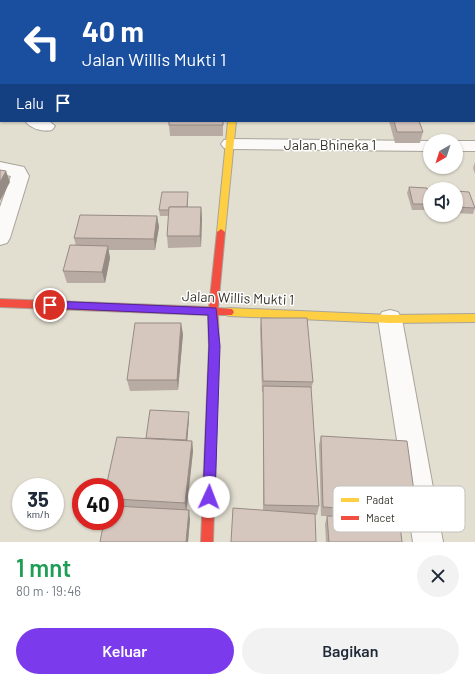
<!DOCTYPE html>
<html lang="id">
<head>
<meta charset="utf-8">
<style>
  :root { --surface:#fff; --page:#f2f2f3; --text:#1f2937; --muted:#747a83; --accent:#7c3aed }
  body { margin:0; font-family:Barlow,sans-serif; background:var(--page); color:var(--text); height:100vh; display:flex; flex-direction:column; font-size:15px; white-space:nowrap }
  * { box-sizing:border-box; margin:0 }
  p { font-size:13px; color:var(--muted) }
  .icon { flex:none; width:22px; height:22px; fill:none; stroke:currentColor; stroke-width:2; stroke-linecap:round; stroke-linejoin:round }
  .map { position:relative; height:542px; overflow:hidden }
  .details { display:flex; flex-direction:column; background:var(--surface); flex:1 }
  .details>* { flex:none }
  .top-card { position:absolute; left:0px; top:0px; width:475px; height:122px; box-shadow:0 1px 3px #0004; background:#1a4fa0; color:#fff; overflow:hidden }
  .needle { width:26px; rotate:219deg }
  .controls { position:absolute; left:423px; top:134px; display:grid; gap:8px }
  .controls a { display:grid; place-items:center; width:40px; height:40px; border-radius:50%; background:var(--surface); box-shadow:0 1px 3px #0004; font-size:20px }
  .speed { position:absolute; left:12px; top:478px; display:flex; gap:8px; font-size:20px; font-weight:700; text-align:center }
  .speed>* { display:grid; place-content:center; width:52px; height:52px; border-radius:50%; background:var(--surface); box-shadow:0 1px 3px #0004; line-height:1 }
  .speed small { font-size:10px; font-weight:400 }
  .speed .limit { border:6px solid #d22; background:#fff; color:#111 }
  .pin { position:absolute; display:grid; place-items:center; width:34px; height:34px; color:#fff; margin:-17px; border:2px solid #fff; border-radius:50%; box-shadow:0 1px 4px #0007 }
  .me { position:absolute; width:44px; margin:-22px; rotate:2deg; stroke-linejoin:round; filter:drop-shadow(0 0 3px #0008) }
  .turn { display:flex; align-items:center; gap:14px; height:84px; padding:0 16px; font-size:18px }
  .turn .icon { width:52px; height:52px; stroke-width:2.5 }
  .turn b { display:block; font-size:28px; line-height:34px }
  .then { display:flex; align-items:center; height:38px; padding:0 16px; background:#0003; gap:8px; font-size:15px }
  .round { display:grid; place-items:center; flex:none; width:42px; height:42px; border-radius:21px; background:var(--page) }
  .overview { display:flex; align-items:center; justify-content:space-between; height:68px; padding:0 16px }
  h1 { font-size:24px; font-weight:600; line-height:30px; color:#1e9e55 }
  .button { display:flex; gap:8px; margin-top:auto; padding:8px 16px }
  .button a { flex:1; height:46px; border-radius:24px; background:var(--accent); color:#fff; font-size:16px; font-weight:600; line-height:46px; text-align:center }
  .button a+a { background:var(--page); color:var(--text) }
  .map>svg:first-child { display:block }
</style>
</head>
<body>
<div class="map">
<svg width="475" height="542" viewBox="0 0 475 542">
  <rect width="100%" height="100%" fill="#e2ded0"/>
  <g fill="none" stroke-linecap="round" stroke-linejoin="round">
    <defs>
      <g id="street">
        <path d="M95 0H111L112 1H96Z"/>
        <rect x="235" y="0" width="14" height="1"/>
        <rect x="0" y="24" width="1" height="8"/>
        <rect x="0" y="102" width="1" height="11"/>
        <path d="M25 121H49L55 126 52 130C43 132 31 129 25 121Z"/>
        <path d="M230 139 430 141H432H430V151L230 149 224 148 221 144 224 140Z"/>
        <path d="M454 141H475V151H456V141Z"/>
        <path d="M0 162 24 167 29 176 10 238 7 243 0 245V207L11 176 0 174Z"/>
        <path d="M390 310 398 312 402 319 443 542H413L378 319 382 312Z"/>
      </g>
      <g id="slow">
        <path d="M228 121H236L225 232 221 235 217 232Z"/>
        <path d="M229 308 390 315 475 314V322L390 323 229 316 226 315 224 312 226 309Z"/>
      </g>
      <path id="jam" d="M221 229 225 232 218 308 232 309 234 312 232 315H218L219 346 213 542H201L209 346 208 315 0 307V299L209 307 217 232Z"/>
    </defs>
    <use href="#street" stroke="#a8a49a" stroke-width="2"/>
    <use href="#slow" stroke="#a8a49a" stroke-width="2"/>
    <use href="#jam" stroke="#a8a49a" stroke-width="2"/>
    <use href="#street" fill="#fbfaf8" fill-rule="evenodd"/>
    <use href="#slow" fill="#ffcf43" fill-rule="evenodd"/>
    <use href="#jam" fill="#f24e42" fill-rule="evenodd"/>
  </g>
  <g fill="#b8aba3">
    <path d="M0 0 1 1V25H0Z"/>
    <rect x="259" y="0" width="33" height="1"/>
    <path d="M413 0H470L471 1H413Z"/>
    <path d="M0 35H1V91L0 90Z"/>
    <path d="M169 121H223V136H170L169 125Z"/>
    <path d="M389 121H419L423 132 420 143H395Z"/>
    <path d="M475 162V174L473 168Z"/>
    <path d="M409 187 430 198V210H412L407 193Z"/>
    <path d="M456 191 475 207 473 214 456 213Z"/>
    <path d="M188 198V207H201L202 218 201 247 168 248 167 236 169 216H160L159 210Z"/>
    <path d="M157 216 159 227 155 250H108L110 258 105 283H67L63 271 76 246 74 238Z"/>
    <path d="M261 318 313 382 311 390 319 506 317 515 263 510V392H262L260 329Z"/>
    <path d="M183 334 178 390 130 391 127 380Z"/>
    <path d="M189 418 187 441H192L193 451 187 510 190 519 188 542H100L115 521V487L146 439Z"/>
    <path d="M321 436 417 513 412 522 399 521 402 542H326L325 524 327 516H321L319 445Z"/>
  </g>
  <g fill="#968b85">
    <path d="M6 171 10 182 0 201V182Z"/>
    <path d="M201 207 202 218 201 247 200 236Z"/>
    <path d="M157 216 159 227 155 250 154 239Z"/>
    <path d="M108 246 110 258 105 283 102 272Z"/>
    <path d="M181 323 183 334 178 390 177 380Z"/>
    <path d="M189 412V418L187 445 186 440Z"/>
    <path d="M192 441 193 451 186 512 185 503Z"/>
    <path d="M189 510 190 519 188 542H186Z"/>
  </g>
  <g fill="#d6c7be" stroke="#968b85">
    <path d="M0 0H17L15 1H1V7L0 8Z"/>
    <path d="M17 0H30L33 1H15Z"/>
    <path d="M30 0H50L48 1H33Z"/>
    <path d="M51 0H77L75 1H49Z"/>
    <path d="M78 0H86L88 1H76Z"/>
    <rect x="260" y="0" width="32" height="1"/>
    <path d="M419 0H470L471 1H420Z"/>
    <path d="M1 7V16H0V8Z"/>
    <path d="M0 35H1V53L0 54Z"/>
    <path d="M0 65 1 66V86L0 85Z"/>
    <rect x="169" y="121" width="54" height="4"/>
    <path d="M394 121H419L423 132H397Z"/>
    <path d="M0 170 6 171 0 182Z"/>
    <path d="M409 187 427 188 430 198V204H413Z"/>
    <path d="M456 191 469 192 475 208 456 207Z"/>
    <path d="M162 192H188L187 207H169V210H159Z"/>
    <path d="M169 207H201L200 236H167Z"/>
    <path d="M80 215 157 216 154 239 74 238Z"/>
    <path d="M70 245 108 246 102 272 63 271Z"/>
    <path d="M261 318H307L313 382 263 381Z"/>
    <path d="M135 323H181L177 380H127Z"/>
    <path d="M263 386 311 387 319 506 264 505Z"/>
    <path d="M150 410 189 412 186 440 146 438Z"/>
    <path d="M321 436 407 441 417 513 323 507Z"/>
    <path d="M117 437 192 441 185 503 115 499V487H106Z"/>
    <path d="M115 506 189 510 186 542H100L104 521H115Z"/>
    <path d="M233 508 315 514 316 542H231Z"/>
    <path d="M327 516 399 518 402 542H329Z"/>
  </g>
  <path fill="#7c3aed" stroke="#51269a" d="M50 301 216 308 220 346 215 497 213 501 209 503 204 501 203 497 209 346 208 315 50 308 47 307 46 305 47 302Z"/>
  <g text-anchor="middle" stroke-width="3" stroke-linejoin="round" paint-order="stroke">
    <g font-size="14" fill="#343127" stroke="#fff">
      <text x="330" y="150">Jalan Bhineka 1</text>
      <text transform="translate(238 298) rotate(2)" y="5">Jalan Willis Mukti 1</text>
    </g>
  </g>
  <rect x="333" y="486" width="132" height="46" rx="6" fill="#fff" stroke="#c2c1be" stroke-width="1"/>
  <rect x="341" y="498" width="18" height="4" fill="#ffcf43"/>
  <rect x="341" y="516" width="18" height="4" fill="#f24e42"/>
  <g font-size="11" fill="#343127">
    <text x="366" y="504">Padat</text>
    <text x="366" y="522">Macet</text>
  </g>
</svg>
<div class="controls">
<a><svg class="needle" viewBox="-14 -14 28 28"><path d="M0-13l5 13h-10z" fill="#e53935"/><path d="M0 13l5-13h-10z" fill="#747a83"/></svg></a>
<a><svg class="icon" aria-label="sound" viewBox="0 0 24 24"><path d="M4 9h4l5-4v14l-5-4H4zM17 9q2 3 0 6"/></svg></a>
</div>
<div class="speed"><div>35<small>km/h</small></div><div class="limit">40</div></div>
<div class="pin" style="left:50px;top:305px;background:#d93025"><svg class="icon" aria-label="arrive" viewBox="0 0 24 24"><path d="M6 21V4h12l-3 4 3 4H6"/></svg></div>
<svg class="me" style="left:209px;top:497px" viewBox="-20 -20 40 40"><circle r="19" fill="#fff"/><path d="M0-13L10 11 0 6-10 11z" fill="#7c3aed"/></svg>
<div class="top-card">
<div class="turn"><svg class="icon" aria-label="left" viewBox="0 0 24 24"><path d="M17 20v-9H6M10 6l-5 5 5 5"/></svg><div><b>40 m</b>Jalan Willis Mukti 1</div></div>
<div class="then">Lalu<svg class="icon" aria-label="arrive" viewBox="0 0 24 24"><path d="M6 21V4h12l-3 4 3 4H6"/></svg></div>
</div>
</div>
<section class="details">
<div class="overview"><div><h1>1 mnt</h1><p>80 m · 19:46</p></div><a class="round"><svg class="icon" aria-label="close" viewBox="0 0 24 24"><path d="M6 6l12 12M18 6L6 18"/></svg></a></div>
<div class="button"><a>Keluar</a><a>Bagikan</a></div>
</section>
</body>
</html>
